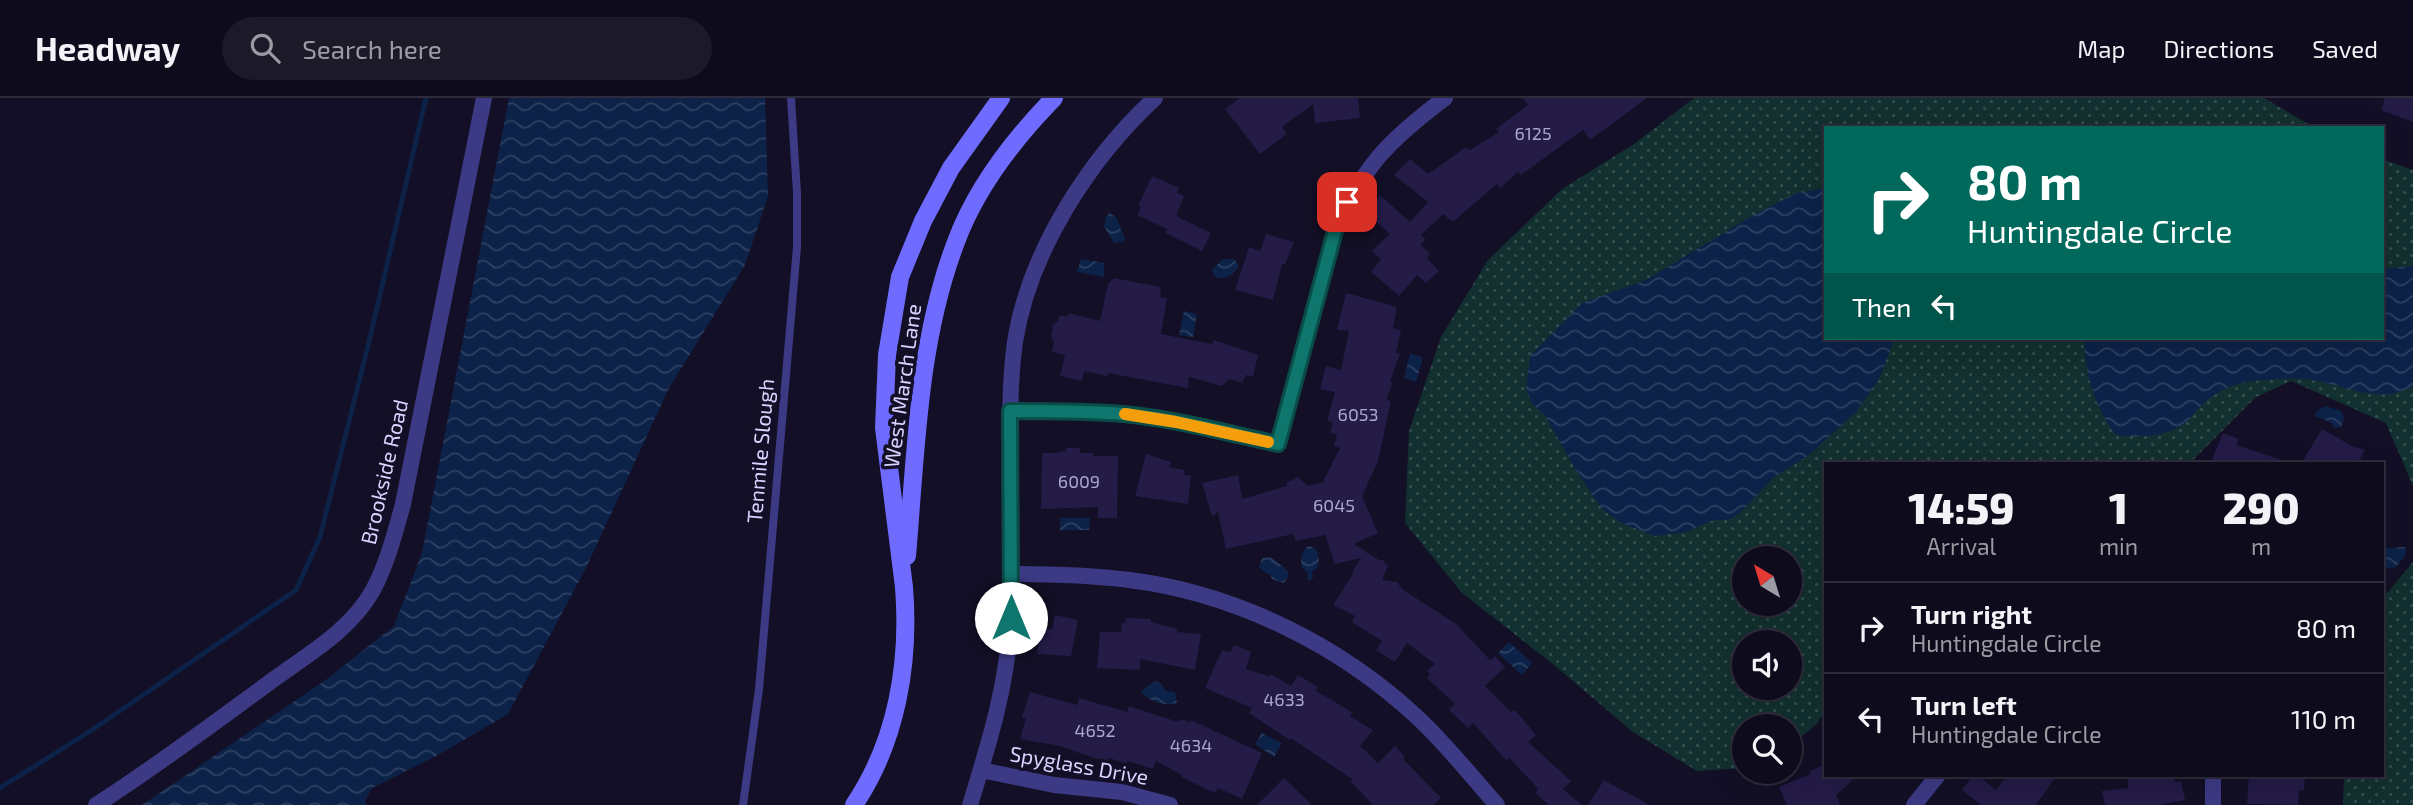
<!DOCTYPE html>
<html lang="en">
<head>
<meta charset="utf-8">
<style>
  :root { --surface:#0e0b1c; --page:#1c1929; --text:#f1f3f6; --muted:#9b9ba3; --line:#2e2b3b }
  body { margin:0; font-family:"Exo 2",sans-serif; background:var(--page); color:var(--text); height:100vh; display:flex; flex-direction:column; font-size:26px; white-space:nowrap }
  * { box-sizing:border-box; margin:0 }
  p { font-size:23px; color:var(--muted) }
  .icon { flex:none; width:38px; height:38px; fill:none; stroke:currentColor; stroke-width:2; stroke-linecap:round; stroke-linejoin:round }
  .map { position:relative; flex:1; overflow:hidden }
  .sheet { position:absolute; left:1824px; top:364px; width:560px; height:315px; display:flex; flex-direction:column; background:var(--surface); border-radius:0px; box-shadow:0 7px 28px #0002,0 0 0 2px var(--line) }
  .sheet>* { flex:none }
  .guide { position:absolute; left:1824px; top:28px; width:560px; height:214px; border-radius:0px; box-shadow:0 7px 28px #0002,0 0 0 2px var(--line); background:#00695c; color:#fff; overflow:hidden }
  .needle { width:46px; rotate:322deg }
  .buttons { position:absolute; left:1732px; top:448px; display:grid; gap:14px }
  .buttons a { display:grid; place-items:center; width:70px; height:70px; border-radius:50%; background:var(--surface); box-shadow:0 7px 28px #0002,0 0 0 2px var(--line); font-size:35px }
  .pin { position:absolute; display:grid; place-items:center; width:60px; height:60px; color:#fff; margin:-30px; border-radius:14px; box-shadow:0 4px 10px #0006 }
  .me { position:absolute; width:77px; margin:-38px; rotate:0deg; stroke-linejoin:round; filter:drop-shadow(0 0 5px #0008) }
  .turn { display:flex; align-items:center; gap:24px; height:147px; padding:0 28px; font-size:32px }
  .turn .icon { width:91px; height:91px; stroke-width:2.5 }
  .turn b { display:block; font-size:49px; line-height:60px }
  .then { display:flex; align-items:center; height:66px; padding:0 28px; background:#0003; gap:14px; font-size:26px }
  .eta { display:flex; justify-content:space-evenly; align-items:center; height:119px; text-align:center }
  .eta b { font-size:42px; font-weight:800; line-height:49px }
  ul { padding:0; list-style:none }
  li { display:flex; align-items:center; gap:21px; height:91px; padding:0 28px; border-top:2px solid var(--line) }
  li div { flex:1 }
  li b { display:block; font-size:26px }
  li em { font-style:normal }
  header { display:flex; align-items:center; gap:42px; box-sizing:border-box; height:98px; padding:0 35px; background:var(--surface); border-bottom:2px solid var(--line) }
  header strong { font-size:33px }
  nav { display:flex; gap:38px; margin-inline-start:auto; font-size:24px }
  .search { width:490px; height:63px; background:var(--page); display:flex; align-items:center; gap:18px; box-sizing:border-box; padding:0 24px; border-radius:38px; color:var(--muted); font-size:26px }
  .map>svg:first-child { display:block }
</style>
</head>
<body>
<header>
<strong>Headway</strong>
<div class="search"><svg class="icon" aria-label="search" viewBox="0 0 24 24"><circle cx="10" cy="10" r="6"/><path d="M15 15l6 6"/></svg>Search here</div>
<nav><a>Map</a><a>Directions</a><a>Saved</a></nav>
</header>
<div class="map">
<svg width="2413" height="707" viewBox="0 0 2413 707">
  <defs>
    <pattern id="grass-dots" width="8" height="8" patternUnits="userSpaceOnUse" patternTransform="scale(1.75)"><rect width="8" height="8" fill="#12302f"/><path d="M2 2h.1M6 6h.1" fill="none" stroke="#344d4e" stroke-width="1.8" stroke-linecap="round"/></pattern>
    <pattern id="water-waves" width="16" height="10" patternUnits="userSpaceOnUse" patternTransform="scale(1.75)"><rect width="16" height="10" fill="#0c2248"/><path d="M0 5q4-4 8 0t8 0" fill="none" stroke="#2f4163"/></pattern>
  </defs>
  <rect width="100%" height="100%" fill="#130f26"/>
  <g fill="url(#grass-dots)" fill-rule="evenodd">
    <path d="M1694 0H2264L2315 30H1825V240H2382V61L2413 72V388L2386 325 2291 283 2256 299 2193 362 2181 366H1825V614L1816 626 1790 649V628H1745V670L1697 673 1633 634 1554 567 1462 495 1405 425 1409 333 1441 239 1488 162 1562 91 1634 46ZM1745 460H1790V506H1745ZM1745 544H1790V590H1745Z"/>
    <path d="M2413 464V707H2343L2344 677H2382V501Z"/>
  </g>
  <g fill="url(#water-waves)">
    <path d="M509 0H765L768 98 745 167 669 290 586 470 508 616 440 656 372 690 365 703 366 707H142L327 581 394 528 422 455Z"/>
    <path d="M1825 90V240H1895L1879 281 1856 314 1808 358 1774 379 1741 414 1728 422H1714L1685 434 1655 438 1621 425 1601 410 1577 374 1544 316 1532 306 1526 291 1530 258 1582 205 1646 182 1752 118 1794 96Z"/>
    <path d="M1109 115 1116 119 1125 141 1122 144 1114 145 1104 128 1106 119Z"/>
    <path d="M1081 161 1104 165V179L1077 174Z"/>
    <path d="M1223 161H1234L1238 166V170C1231 178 1224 183 1214 178L1212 172Z"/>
    <path d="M2413 168V288C2375 309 2343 284 2304 281 2285 280 2263 281 2245 284 2231 287 2217 294 2206 303 2198 309 2192 320 2184 326 2163 339 2140 340 2116 337 2094 309 2085 275 2084 240H2382V171Z"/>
    <path d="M1184 213 1197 216 1193 239 1179 237Z"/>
    <path d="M1410 255 1423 260 1416 284 1404 280Z"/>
    <path d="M2325 308 2341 313 2344 320 2341 329 2335 330 2330 324 2315 318 2316 314Z"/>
    <path d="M1060 420H1090L1089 432H1060Z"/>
    <path d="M1309 448 1316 451C1320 460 1321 469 1311 475L1314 478 1310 482H1307L1308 475 1301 469C1301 461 1301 451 1309 448Z"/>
    <path d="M2406 449 2405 458 2394 471 2386 470 2382 466V462L2387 457 2382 452 2385 450Z"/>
    <path d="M1271 459 1288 473V479L1284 485 1272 481 1270 476H1267L1259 469 1262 460Z"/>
    <path d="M1509 544 1532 565 1522 577 1498 555Z"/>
    <path d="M1155 583 1160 585 1166 593 1175 594 1177 605C1163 608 1150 604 1141 593Z"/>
    <path d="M1262 635 1282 645 1274 659 1255 646Z"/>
  </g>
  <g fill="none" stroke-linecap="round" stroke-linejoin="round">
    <path stroke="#0c2248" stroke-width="5" d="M0 690 92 632 296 492 320 439 368 248 426 0"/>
  </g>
  <g fill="#241b47">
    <path d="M1240 0H1358L1360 20 1315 25 1313 6 1282 29 1287 36 1260 56 1225 11Z"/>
    <path d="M1523 0H1647L1590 42 1583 32 1521 77 1518 74 1500 90 1497 86 1453 124 1443 116 1421 137 1426 142 1420 146 1430 156 1427 160 1439 173 1426 185 1417 177 1399 198 1371 174 1381 161 1372 153 1390 136 1366 115 1380 97 1410 124 1428 104 1394 77 1410 61 1428 76 1465 50 1470 52 1499 34 1496 31 1528 7Z"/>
    <path d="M2385 0H2413V24L2381 12Z"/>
    <path d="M1152 78 1179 90 1177 95 1184 98 1176 118 1211 135 1202 153 1165 135 1167 131 1137 117 1141 109 1138 108Z"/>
    <path d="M1266 136 1294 144 1285 166H1282L1273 202 1235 192 1249 149 1260 153Z"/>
    <path d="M1114 180 1161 189 1160 199 1167 200 1161 236 1212 246 1214 242 1258 257 1253 279 1246 277 1242 285 1229 281 1222 288 1189 279 1188 290 1108 275 1107 278 1084 273 1082 283 1060 278 1065 257 1052 254 1054 244 1051 239 1053 226 1058 224 1059 218H1068L1069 215 1100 223 1108 186Z"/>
    <path d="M1346 195 1397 209 1393 230 1401 232 1396 255 1400 256 1390 283 1393 284 1386 302 1391 303 1378 363 1362 398 1378 435 1354 446 1379 462H1383L1388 468 1382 482 1397 484 1402 491 1456 526 1490 562 1495 558 1505 569 1485 588 1511 614 1515 612 1536 637 1528 644 1571 683 1563 691 1582 707H1549L1535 695 1538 691 1534 686 1509 660 1506 662 1473 625 1468 630 1449 612 1455 606 1427 580 1430 576 1427 573 1435 566 1407 545 1395 564 1376 552 1382 543 1352 524 1355 518 1333 507 1353 476 1352 475 1361 460 1335 466 1325 437 1296 443 1293 436 1226 451 1218 414 1212 418 1202 385 1238 377 1242 401 1287 388 1286 385 1298 379 1308 388 1323 384 1340 350 1334 348 1337 336 1330 335 1333 324 1327 323 1335 294 1320 291 1326 268 1341 272 1349 233 1337 232Z"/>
    <path d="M2322 331 2352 348 2365 352 2357 366H2301Z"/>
    <path d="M2223 335 2239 341 2236 347 2285 363V366H2210Z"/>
    <path d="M1066 350H1080V355H1093V358H1118L1117 420H1098V409L1041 411 1042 355H1056L1066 353Z"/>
    <path d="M1146 356 1171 364 1169 369 1185 372 1184 377H1191L1188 406 1135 398Z"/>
    <path d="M1055 517 1078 522 1071 558 1037 556 1041 530 1052 531Z"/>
    <path d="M1126 520 1151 521V524L1178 531 1177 534 1201 536 1195 572 1140 561V572L1097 570 1100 534H1121L1122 525H1125Z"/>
    <path d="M1234 547 1251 554 1246 571 1269 578 1271 576 1291 588 1298 577 1318 589 1316 593 1352 614 1350 618 1373 632 1360 648 1378 665 1395 648 1405 659 1403 661 1441 700 1433 707H1373L1351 684 1352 681 1291 640 1290 642 1249 615 1252 610 1205 590 1222 552 1230 554Z"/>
    <path d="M1030 594 1077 607 1079 600 1127 614 1129 608 1178 624 1180 621 1191 624V622L1262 655 1242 701 1218 690 1215 695 1181 679 1182 677 1156 663 1153 671 1128 663 1127 666 1109 660 1108 663 1094 660 1060 648 1020 641 1026 620 1022 619Z"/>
    <path d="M1823 667 1825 677H1858L1836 697 1840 707H1787L1779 689 1810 676 1809 674Z"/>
    <path d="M1973 677H1977L1996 692 2007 677H2057L2036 707H1981L1962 692Z"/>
    <path d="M2128 677H2174L2175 684 2181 683 2185 702 2158 707H2105L2102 693 2128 690Z"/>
    <path d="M2249 677 2305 678 2304 692H2299L2298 707 2247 706Z"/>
    <path d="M1284 680 1312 707H1257Z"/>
    <path d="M1604 682 1613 687 1650 707H1588Z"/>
  </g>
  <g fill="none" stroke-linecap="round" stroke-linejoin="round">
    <path stroke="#3d3a85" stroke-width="8" d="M743 707 759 591 797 149V95L791 0"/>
    <g stroke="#3d3a85" stroke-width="16">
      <path d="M1010 313C1048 313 1086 312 1124 316 1176 321 1227 335 1278 346L1335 133C1363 68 1389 42 1445 0"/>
      <path d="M1011 476C1051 476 1090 477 1129 482 1235 495 1340 547 1418 620 1447 647 1471 678 1497 707"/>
      <path d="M981 672 1054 687 1122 694 1170 707"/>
      <path d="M96 707C154 670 210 628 266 587 303 559 350 534 373 492 387 466 395 435 403 406L484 0"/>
      <path d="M970 707C990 642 1007 588 1011 520 1012 470 1011 421 1011 371 1010 329 1009 287 1015 244 1029 154 1089 61 1155 0"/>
      <path d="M1914 707 1938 677"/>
      <path d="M2213 707V677"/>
    </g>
    <g stroke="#6f6bff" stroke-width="18">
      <path d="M907 458C916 353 918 243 956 144 976 90 1014 41 1054 0"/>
      <path d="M854 707C897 643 910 565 904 489L884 330 887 257 900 179 923 123 951 70 1001 0"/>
    </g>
  </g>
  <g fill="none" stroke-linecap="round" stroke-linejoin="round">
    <defs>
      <path id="route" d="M1011 520 1010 313C1048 313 1086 313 1124 316 1176 321 1227 335 1278 346L1335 133 1347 104"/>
    </defs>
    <use href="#route" stroke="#0a4d48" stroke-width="18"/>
    <use href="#route" stroke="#0f766e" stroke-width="12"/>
    <path stroke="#f59e0b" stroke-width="12" d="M1125 316 1176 324 1268 344"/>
  </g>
  <g text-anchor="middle" stroke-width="7" stroke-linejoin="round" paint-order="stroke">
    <g font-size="18" fill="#aca6d1">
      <text x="1533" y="42">6125</text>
      <text x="1358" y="323">6053</text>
      <text x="1079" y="390">6009</text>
      <text x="1334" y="414">6045</text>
      <text x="1284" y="608">4633</text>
      <text x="1095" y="639">4652</text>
      <text x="1191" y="654">4634</text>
    </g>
    <g font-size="21" fill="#d9d4ff" stroke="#130f26">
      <text transform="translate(903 288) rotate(-82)" y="7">West March Lane</text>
      <text transform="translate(761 353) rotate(-85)" y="7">Tenmile Slough</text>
      <text transform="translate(385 374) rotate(-77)" y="7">Brookside Road</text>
      <text transform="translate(1079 668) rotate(10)" y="7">Spyglass Drive</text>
    </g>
  </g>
</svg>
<div class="buttons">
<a><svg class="needle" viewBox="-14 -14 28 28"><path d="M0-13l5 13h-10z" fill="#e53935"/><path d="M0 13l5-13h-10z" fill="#9b9ba3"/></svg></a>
<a><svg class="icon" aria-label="sound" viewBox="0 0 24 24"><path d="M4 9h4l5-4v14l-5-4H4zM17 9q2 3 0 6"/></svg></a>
<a><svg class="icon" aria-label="search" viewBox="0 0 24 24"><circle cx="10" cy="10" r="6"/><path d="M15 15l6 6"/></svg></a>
</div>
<div class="pin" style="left:1347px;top:104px;background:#d93025"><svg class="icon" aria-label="arrive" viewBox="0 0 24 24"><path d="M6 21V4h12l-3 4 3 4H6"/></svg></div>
<svg class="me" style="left:1011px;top:520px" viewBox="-20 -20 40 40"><circle r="19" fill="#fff"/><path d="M0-13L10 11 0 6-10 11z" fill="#0f766e"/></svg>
<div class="guide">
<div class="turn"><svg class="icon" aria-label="right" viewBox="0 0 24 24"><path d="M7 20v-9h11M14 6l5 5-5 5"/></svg><div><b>80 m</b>Huntingdale Circle</div></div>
<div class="then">Then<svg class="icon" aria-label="left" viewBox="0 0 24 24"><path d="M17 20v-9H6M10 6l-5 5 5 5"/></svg></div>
</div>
<section class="sheet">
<div class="eta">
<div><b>14:59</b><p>Arrival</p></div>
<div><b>1</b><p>min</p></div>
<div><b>290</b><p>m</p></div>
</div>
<ul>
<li><svg class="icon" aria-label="right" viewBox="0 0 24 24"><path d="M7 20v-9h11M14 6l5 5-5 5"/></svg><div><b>Turn right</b><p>Huntingdale Circle</p></div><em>80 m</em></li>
<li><svg class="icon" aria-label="left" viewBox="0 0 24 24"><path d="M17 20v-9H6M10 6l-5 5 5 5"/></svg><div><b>Turn left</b><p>Huntingdale Circle</p></div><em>110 m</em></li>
</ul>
</section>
</div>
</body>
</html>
